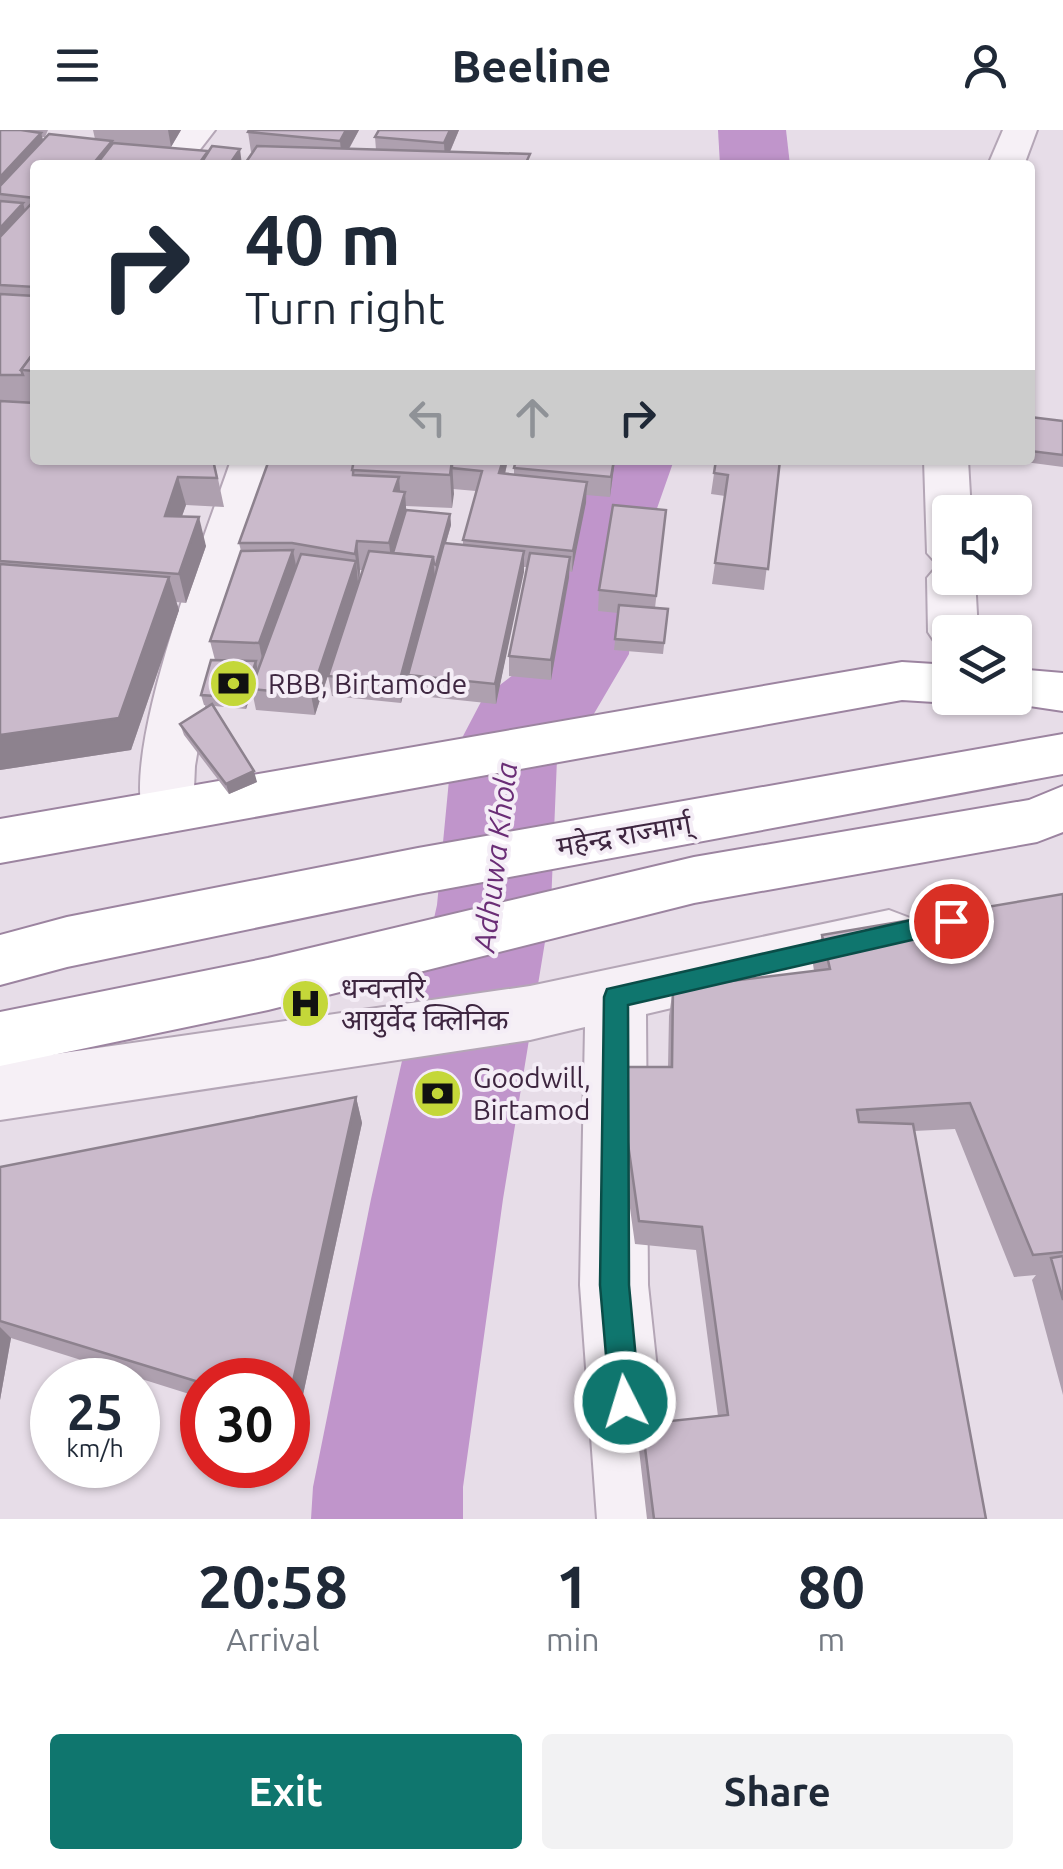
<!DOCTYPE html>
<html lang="en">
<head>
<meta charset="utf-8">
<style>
  :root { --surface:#fff; --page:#f2f2f3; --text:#1f2937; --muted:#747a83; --accent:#0f766e }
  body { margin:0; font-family:Ubuntu,"Noto Sans Devanagari",sans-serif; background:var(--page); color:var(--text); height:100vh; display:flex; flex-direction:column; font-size:38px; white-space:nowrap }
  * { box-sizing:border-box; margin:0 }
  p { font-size:32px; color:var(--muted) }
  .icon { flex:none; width:55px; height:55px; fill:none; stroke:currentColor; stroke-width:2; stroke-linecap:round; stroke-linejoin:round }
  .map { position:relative; height:1389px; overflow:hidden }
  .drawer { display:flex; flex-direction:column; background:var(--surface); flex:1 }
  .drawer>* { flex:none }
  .banner { position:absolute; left:30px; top:30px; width:1005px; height:305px; border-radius:10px; box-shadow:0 2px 8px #0004; background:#fff; color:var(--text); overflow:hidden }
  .buttons { position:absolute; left:932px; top:365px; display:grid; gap:20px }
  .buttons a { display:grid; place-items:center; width:100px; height:100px; border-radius:10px; background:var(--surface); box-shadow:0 2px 8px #0004; font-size:50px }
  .speed { position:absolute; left:30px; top:1228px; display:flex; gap:20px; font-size:50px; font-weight:700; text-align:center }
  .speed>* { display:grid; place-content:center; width:130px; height:130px; border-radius:50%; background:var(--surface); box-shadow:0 2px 8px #0004; line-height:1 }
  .speed small { font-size:25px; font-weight:400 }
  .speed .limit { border:15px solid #d22; background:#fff; color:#111 }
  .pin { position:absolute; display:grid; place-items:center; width:85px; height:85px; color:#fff; margin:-42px; border:5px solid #fff; border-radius:50%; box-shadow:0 2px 10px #0007 }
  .me { position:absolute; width:110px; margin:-55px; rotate:355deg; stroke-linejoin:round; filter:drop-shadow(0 0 8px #0008) }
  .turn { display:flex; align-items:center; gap:35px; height:210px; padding:0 50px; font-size:45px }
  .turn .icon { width:130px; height:130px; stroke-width:2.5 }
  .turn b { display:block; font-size:70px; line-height:85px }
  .lanes { display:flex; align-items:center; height:95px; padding:0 50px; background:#0003; justify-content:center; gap:50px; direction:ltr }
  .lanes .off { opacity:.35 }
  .eta { display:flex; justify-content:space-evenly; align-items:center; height:170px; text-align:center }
  .eta b { font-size:60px; font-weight:700; line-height:70px }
  .button { display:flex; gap:20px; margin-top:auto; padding:20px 50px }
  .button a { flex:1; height:115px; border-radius:10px; background:var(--accent); color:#fff; font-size:40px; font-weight:700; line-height:115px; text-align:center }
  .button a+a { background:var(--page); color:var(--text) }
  header { display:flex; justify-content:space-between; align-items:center; height:130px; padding:0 50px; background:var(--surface); font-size:45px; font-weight:700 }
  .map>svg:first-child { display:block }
</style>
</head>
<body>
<header><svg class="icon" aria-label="menu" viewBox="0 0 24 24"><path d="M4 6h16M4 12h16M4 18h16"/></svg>Beeline<svg class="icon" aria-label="person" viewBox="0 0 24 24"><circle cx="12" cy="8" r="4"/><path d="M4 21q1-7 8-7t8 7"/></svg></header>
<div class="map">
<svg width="1063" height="1389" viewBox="0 0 1063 1389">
  <rect width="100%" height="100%" fill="#e7dde8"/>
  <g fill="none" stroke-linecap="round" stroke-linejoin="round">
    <g fill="#c095cb" fill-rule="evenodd">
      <path d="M718 0H786L790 35H720Z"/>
      <path d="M586 330H674L648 404 634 463 629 524 585 599 561 620 557 629 551 775 503 1069 463 1357V1389H311L313 1357 371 1069 437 775 451 629 483 568 513 545 530 519 538 463 556 404Z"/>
    </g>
    <defs>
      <g id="street">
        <path d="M180 0H215L188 35H158L155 31Z"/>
        <path d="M1003 0H1037L1024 35H988Z"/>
        <path d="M231 330H275L210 547 195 636 193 681 185 696 166 703 147 696C114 633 207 402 231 330Z"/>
        <path d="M924 330H968L971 382H950V448H975L978 502H950V519L936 514 928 502 927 448 938 435 927 423Z"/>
        <path d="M889 780 910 788 918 805 910 822 646 884 648 1155 673 1389H597L580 1155 585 897 530 910 0 990V932L530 856Z"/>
      </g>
      <g id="highway">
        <path d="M902 532 950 535V568H967L950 573 902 570 0 733V689Z"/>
        <path d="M1015 539 1063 543V581L997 571 995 568H1015Z"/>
        <path d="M1063 604V644L418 764 67 837 0 855V805L67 787 418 718Z"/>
        <path d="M1063 656V702L1037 712 694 773 268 880 0 936V882L268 828 694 727 1029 670Z"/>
      </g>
    </defs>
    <use href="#street" stroke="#b4a6b6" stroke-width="4"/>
    <use href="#highway" stroke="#9c84a0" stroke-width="4"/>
    <use href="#street" fill="#f6f0f6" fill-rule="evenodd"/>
    <use href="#highway" fill="#fff" fill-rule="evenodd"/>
  </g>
  <g fill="#aea0af" fill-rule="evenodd">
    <path d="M0 0H48L45 7H42L43 10 95 9 93 0H181L171 17 208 23 242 35H35V330H214L224 377 186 375 182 386 206 416 186 473 176 472 179 480 131 620 0 640Z"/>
    <path d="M359 0 349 19 376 20 375 7 379 0H459L450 22H251L248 2Z"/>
    <path d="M1030 287 1063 291V337L1025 332V330H1030Z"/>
    <path d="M269 330H508L505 344 514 345V338L615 330 610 367 586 365 572 442 569 441 551 550 509 546V526L527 437H524L496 574 410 565 408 545 401 573 332 566 328 546 363 440H360L359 452 315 585 256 580 252 561 246 579 214 576 257 652 229 664 184 605 180 594 210 576 204 575 201 565 215 530 210 511 241 421 239 413ZM453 359 476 361 463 410V415L446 413 451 395 450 384 406 380V376L452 378Z"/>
    <path d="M716 330H780L764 460 712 454 725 366 711 364Z"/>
    <path d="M666 380 655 478 668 479 663 524 614 520 618 483 598 481 599 460Z"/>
    <path d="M1063 764V1265L1032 1150 1036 1145 1014 1147 955 999 914 1001 986 1389H647L638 1311 642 1294 718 1286 696 1120 635 1114 614 964 617 937H668L669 886 673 858 814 841 813 834 822 805Z"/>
    <path d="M356 967 362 993 296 1297 288 1294V1250H202V1268L11 1208 0 1270V1037Z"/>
  </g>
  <g fill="#8d828e">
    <path d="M168 0H181L171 17Z"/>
    <path d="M346 0H359L342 31 340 11Z"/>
    <path d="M450 0H459L445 33 444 13Z"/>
    <path d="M41 3 47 23 0 64V47Z"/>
    <path d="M112 11 116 31 113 35H92Z"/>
    <path d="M240 19 242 35H229Z"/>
    <path d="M23 73 29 94 0 126V98Z"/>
    <path d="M503 330H508L500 364 499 343Z"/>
    <path d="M614 330H615L610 367 611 347Z"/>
    <path d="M452 331 454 364 452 378 450 345Z"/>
    <path d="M178 347 186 375 172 414 165 386Z"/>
    <path d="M399 347 401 373 405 362 407 391 391 430 389 413 394 361Z"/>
    <path d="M587 352 586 373 572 442 573 421Z"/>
    <path d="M450 384 451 395 436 446V435Z"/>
    <path d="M199 387 206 416 186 473 179 444Z"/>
    <path d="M357 411 360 440 359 452 355 424Z"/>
    <path d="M293 420 297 441 263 534 259 513Z"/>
    <path d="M524 421V442L496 574 495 554Z"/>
    <path d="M433 427 435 448 401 573 399 553Z"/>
    <path d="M570 427 569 448 551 550V530Z"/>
    <path d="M356 431 358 452 315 585 311 565Z"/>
    <path d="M169 447 179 480 131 620 0 640V605Z"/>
    <path d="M256 531 258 542 246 579 244 568Z"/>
    <path d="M254 641 257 652 229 664 226 654Z"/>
    <path d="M356 967 362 993 296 1297 288 1282V1274Z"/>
    <path d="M0 1197 11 1208 0 1270Z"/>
  </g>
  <g fill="#cabacb" stroke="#8d828e" stroke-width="2.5">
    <path d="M0 0H21L41 3 0 47Z"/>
    <path d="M249 0H346L340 11 248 2Z"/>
    <path d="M379 0H450L444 13 375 7Z"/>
    <path d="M49 4 112 11 92 35H35V68L0 64V56Z"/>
    <path d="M113 13 208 21 198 35H96Z"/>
    <path d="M212 16 240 19 229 35H200Z"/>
    <path d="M257 16 530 24 525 35H244Z"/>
    <path d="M0 71 23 73 0 98Z"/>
    <path d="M32 73 35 74V157L0 155V107Z"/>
    <path d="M0 164 35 166V221L21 240 23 245H0Z"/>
    <path d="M35 221V241L21 240Z"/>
    <path d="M0 271 35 273V330H213L217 348 178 347 165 386 199 387 179 444 0 431Z"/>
    <path d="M1030 287 1063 291V325L1030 321Z"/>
    <path d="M269 330H354L353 345 399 347 394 361 405 362 389 413 357 411 355 424 292 413H239Z"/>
    <path d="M354 330H446L452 331 450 345 352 340Z"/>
    <path d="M446 330H503L499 343 587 352 573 421 463 410 482 341 452 338V331Z"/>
    <path d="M516 330H614L611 347 514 338Z"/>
    <path d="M716 330H780L768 439 715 433 728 345 714 343Z"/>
    <path d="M613 375 666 380 656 466 599 460Z"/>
    <path d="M406 380 450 384 436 435 434 434 433 427 393 423Z"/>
    <path d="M444 413 524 421 495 554 408 545Z"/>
    <path d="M293 420 259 513 210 511 241 421Z"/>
    <path d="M369 421 433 427 399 553 328 546Z"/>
    <path d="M530 423 570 427 551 530 509 526Z"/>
    <path d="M301 424 356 431 311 565 251 559Z"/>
    <path d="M0 434 169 447 119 588 0 605Z"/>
    <path d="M619 475 668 479 664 513 615 509Z"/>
    <path d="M211 530 256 531 244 568 201 565Z"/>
    <path d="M212 574 254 641 226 654 180 594Z"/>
    <path d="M1063 764V1122L1033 1125 970 973 857 980 859 992 913 994 986 1389H654L642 1294 728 1285 702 1097 639 1091 617 937H672L673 858 830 839 822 805Z"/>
    <path d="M356 967 288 1274V1250H202V1253L0 1191V1037Z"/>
    <path d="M1063 1126V1170L1051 1128Z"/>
  </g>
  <path fill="#0f766e" stroke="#0a4d48" stroke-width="2.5" d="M951 781 960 784 963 791 960 798 951 801 628 875 629 1155 640 1272 635 1282 625 1287 614 1282 610 1272 600 1155 604 867 607 859Z"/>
  <defs>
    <symbol id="bank-disc" viewBox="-11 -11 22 22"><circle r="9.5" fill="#c4d739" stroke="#f4edf6"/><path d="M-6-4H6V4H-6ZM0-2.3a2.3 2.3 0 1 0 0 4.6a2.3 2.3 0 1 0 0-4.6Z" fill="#111"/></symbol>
    <symbol id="hospital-disc" viewBox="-11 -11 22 22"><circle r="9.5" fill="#c4d739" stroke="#f4edf6"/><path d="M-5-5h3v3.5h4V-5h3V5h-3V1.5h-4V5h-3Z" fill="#111"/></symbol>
  </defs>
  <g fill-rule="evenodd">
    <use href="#bank-disc" x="206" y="526" width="55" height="55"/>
    <use href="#hospital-disc" x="278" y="846" width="55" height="55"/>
    <use href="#bank-disc" x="410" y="936" width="55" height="55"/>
  </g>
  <g text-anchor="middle" stroke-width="8" stroke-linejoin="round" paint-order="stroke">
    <g font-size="28" fill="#3e2640" stroke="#f4edf6" text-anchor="start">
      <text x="268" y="564">RBB, Birtamode</text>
      <text x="341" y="868">धन्वन्तरि<tspan x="341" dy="32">आयुर्वेद क्लिनिक</tspan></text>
      <text x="473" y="958">Goodwill,<tspan x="473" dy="32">Birtamod</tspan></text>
    </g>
    <g font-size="28" fill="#3e2640" stroke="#f4edf6">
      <text transform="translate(624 705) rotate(-10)" y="10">महेन्द्र राज्मार्ग्</text>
    </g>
    <g font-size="30" font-style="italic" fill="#6a2d76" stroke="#f4edf6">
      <text transform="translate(496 727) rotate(-83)" y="10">Adhuwa Khola</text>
    </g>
  </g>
</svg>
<div class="buttons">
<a><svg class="icon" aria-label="sound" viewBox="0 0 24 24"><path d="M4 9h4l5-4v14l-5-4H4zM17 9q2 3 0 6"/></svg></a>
<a><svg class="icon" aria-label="layers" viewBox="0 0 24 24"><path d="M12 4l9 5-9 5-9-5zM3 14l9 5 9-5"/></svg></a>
</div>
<div class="speed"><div>25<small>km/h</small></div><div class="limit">30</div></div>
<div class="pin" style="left:951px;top:791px;background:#d93025"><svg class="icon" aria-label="arrive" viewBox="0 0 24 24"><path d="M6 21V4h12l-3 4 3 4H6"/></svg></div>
<svg class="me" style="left:625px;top:1272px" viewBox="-20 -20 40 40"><circle r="17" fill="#0f766e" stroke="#fff" stroke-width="3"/><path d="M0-11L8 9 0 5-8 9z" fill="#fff"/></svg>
<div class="banner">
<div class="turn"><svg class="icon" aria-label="right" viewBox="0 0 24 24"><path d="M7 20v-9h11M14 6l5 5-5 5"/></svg><div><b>40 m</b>Turn right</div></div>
<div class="lanes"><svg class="icon off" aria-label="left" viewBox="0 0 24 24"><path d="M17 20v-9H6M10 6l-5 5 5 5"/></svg><svg class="icon off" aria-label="ahead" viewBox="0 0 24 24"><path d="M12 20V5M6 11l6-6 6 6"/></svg><svg class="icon" aria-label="right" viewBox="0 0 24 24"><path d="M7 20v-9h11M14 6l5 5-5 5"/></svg></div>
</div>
</div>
<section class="drawer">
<div class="eta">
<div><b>20:58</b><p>Arrival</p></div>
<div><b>1</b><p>min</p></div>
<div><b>80</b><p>m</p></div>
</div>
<div class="button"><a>Exit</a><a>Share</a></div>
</section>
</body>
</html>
